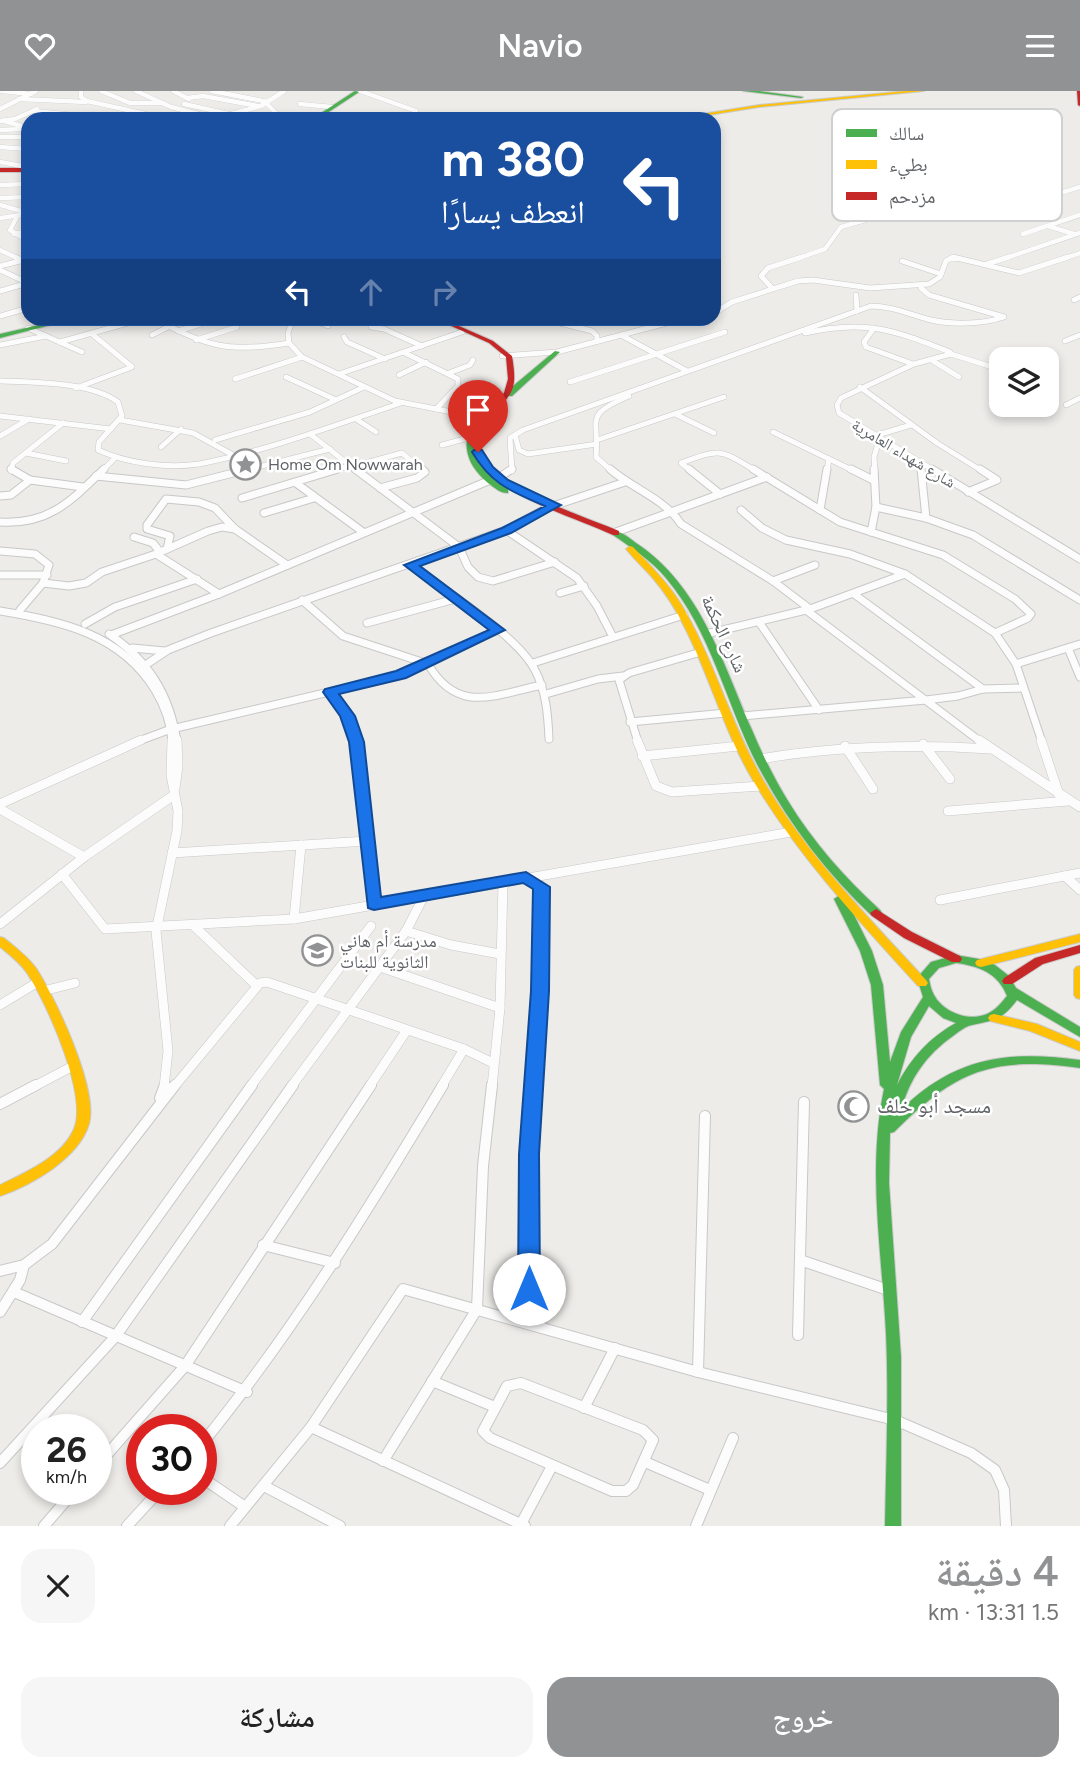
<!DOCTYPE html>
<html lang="ar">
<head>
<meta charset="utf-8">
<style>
  :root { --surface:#fff; --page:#f6f6f6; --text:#222; --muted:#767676; --accent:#919294 }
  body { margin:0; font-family:Figtree,"Noto Naskh Arabic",sans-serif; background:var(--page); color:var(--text); direction:rtl; height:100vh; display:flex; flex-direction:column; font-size:26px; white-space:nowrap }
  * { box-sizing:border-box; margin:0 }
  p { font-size:23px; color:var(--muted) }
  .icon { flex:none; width:38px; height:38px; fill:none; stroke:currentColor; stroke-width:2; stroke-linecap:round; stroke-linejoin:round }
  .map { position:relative; height:1435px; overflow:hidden; direction:ltr }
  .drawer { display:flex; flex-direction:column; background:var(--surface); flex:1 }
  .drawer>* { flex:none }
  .guide { position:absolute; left:21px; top:21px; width:700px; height:214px; border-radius:21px; box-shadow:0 4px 10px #0003; direction:rtl; background:#1a4fa0; color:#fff; overflow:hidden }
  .tools { position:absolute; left:989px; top:256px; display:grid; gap:14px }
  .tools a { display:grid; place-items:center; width:70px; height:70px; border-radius:14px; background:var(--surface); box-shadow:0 4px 10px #0003; font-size:35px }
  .speed { position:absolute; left:21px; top:1323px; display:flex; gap:14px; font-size:35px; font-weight:700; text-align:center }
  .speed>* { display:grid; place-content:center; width:91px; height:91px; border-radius:50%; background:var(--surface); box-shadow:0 4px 10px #0003; line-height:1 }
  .speed small { font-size:18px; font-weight:400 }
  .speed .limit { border:10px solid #d22; background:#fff; color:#111 }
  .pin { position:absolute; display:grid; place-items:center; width:60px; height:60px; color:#fff; margin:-72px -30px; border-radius:50% 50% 50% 0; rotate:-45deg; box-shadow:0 0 7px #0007 }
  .pin .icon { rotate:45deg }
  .me { position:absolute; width:77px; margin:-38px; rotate:0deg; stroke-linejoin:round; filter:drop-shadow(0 0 5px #0008) }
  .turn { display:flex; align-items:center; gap:24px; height:147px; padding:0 21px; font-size:32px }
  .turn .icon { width:91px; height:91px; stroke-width:2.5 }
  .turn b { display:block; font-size:49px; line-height:60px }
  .lanes { display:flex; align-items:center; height:66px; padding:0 21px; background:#0003; justify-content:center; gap:35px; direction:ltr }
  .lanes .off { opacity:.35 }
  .round { display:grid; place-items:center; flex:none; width:74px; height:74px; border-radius:21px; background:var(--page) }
  .headline { display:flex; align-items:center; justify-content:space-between; height:119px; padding:0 21px }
  h1 { font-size:42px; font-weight:600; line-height:52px; color:var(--accent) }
  .cta { display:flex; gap:14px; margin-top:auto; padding:14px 21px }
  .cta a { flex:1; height:80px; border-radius:21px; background:var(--accent); color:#fff; font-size:28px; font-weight:600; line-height:80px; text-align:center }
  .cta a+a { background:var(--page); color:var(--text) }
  header { display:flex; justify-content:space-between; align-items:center; height:91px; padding:0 21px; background:var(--accent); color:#fff; font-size:32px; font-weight:600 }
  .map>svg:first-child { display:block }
</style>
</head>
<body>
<header><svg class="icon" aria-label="menu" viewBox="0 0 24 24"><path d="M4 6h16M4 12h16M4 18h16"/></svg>Navio<svg class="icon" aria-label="heart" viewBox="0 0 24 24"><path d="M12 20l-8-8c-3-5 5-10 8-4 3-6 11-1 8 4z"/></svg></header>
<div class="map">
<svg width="1080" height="1435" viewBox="0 0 1080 1435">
  <rect width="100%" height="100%" fill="#edece9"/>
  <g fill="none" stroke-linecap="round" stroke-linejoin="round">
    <defs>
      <g id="street-far4">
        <path d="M2 0 31 3"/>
        <path d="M81 0V6L87 10 168 28"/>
        <path d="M101 0 130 12H163"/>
        <path d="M136 0 171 16 214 27"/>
        <path d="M173 0 189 8"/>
        <path d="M212 0 268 11"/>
        <path d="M360 0 416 20V28"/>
        <path d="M187 7 203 5 258 15"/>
        <path d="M19 8 86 11"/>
        <path d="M184 13 229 23"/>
        <path d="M267 13 278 24 273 28"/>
        <path d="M300 13 332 16"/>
        <path d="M0 18 36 0"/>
        <path d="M33 20 116 28"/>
        <path d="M212 28 261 15 284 0"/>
        <path d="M380 28 383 27"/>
        <path d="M0 30 15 28 37 18"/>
        <path d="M4 30 28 37"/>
        <path d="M0 39 22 38"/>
        <path d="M0 46H28"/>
        <path d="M0 56 28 58"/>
        <path d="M0 71 28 76"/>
        <path d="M0 94 28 93"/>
        <path d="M0 107 28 106"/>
        <path d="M0 114 28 122"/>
        <path d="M907 114 976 128 1080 96"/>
        <path d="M18 124 10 139 28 150"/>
        <path d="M0 127 21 124"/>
        <path d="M1048 135 1074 143"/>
        <path d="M14 143 28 140"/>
        <path d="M1023 143 1080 124"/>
        <path d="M0 159 19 168"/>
        <path d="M796 168 825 158 841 136 876 126"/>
        <path d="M950 168H959"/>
        <path d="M1003 168 1080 142"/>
        <path d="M1063 168 1080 162"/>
      </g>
      <g id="street-far3">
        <path d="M15 166 22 169"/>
        <path d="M902 170 941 183"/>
        <path d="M987 173 1009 166"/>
        <path d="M0 175 28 168"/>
        <path d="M0 179 28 192"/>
        <path d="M772 197 761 185 768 177 802 166"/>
        <path d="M0 200 28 192"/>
        <path d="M856 204 857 220"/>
        <path d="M1074 209 1080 206"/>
        <path d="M714 222 732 211 798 190 813 189 870 197 929 193 940 186 946 170 953 166 1019 182 1068 166"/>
        <path d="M0 225 28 217"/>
        <path d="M155 228C209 256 228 262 289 252"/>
        <path d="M293 228 288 242 289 252 302 266 395 310 478 326"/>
        <path d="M312 228 328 235"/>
        <path d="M544 228 592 240 597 245V250"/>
        <path d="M165 233 180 228"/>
        <path d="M371 236 384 238 422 255"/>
        <path d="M28 237 82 261"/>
        <path d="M874 237 864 251 866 256 913 273"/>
        <path d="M178 240 217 228"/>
        <path d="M805 242C865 228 894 239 950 261L951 263 914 273 841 307 837 314 839 322 935 380"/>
        <path d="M152 244 170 235"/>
        <path d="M621 244 687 280"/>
        <path d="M344 246 347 251 385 268"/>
        <path d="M196 249 237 236"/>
        <path d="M1065 250 1080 244"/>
        <path d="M60 251 142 228"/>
        <path d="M0 254 46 245"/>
        <path d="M405 262 458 288V295L436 318"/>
        <path d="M951 263 992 276"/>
        <path d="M502 265 557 261 682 228"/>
        <path d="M933 270 959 286"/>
        <path d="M449 282 470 274 473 269"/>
        <path d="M339 283 462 241"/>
        <path d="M399 284 426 271"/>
        <path d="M286 286 334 308"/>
        <path d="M235 288 302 266"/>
        <path d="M0 290C33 291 91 291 118 311L122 325 99 351 98 359C126 372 167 378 199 373 267 360 335 334 401 312"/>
        <path d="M570 291 725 241"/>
        <path d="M860 296 937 352 982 380"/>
        <path d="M76 297 132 276 92 243"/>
        <path d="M1066 314 1080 307"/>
        <path d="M675 323 714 342"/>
        <path d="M0 325 111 338"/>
        <path d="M356 328 376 341"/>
        <path d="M120 329 193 342 233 364"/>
        <path d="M773 341 854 380"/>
        <path d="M310 343 357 380"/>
        <path d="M515 344 519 359 528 363 597 353"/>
        <path d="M0 345 29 328"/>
        <path d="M874 345 911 334"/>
        <path d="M215 349 310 321 364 296"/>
        <path d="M597 349 724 306"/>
        <path d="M442 354 468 347"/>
        <path d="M161 356 181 338"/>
        <path d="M26 362 66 370"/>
        <path d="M919 372 921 380"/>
        <path d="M351 376 402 362 424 380"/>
        <path d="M11 380 13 372 63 332"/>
        <path d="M102 380 115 367"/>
        <path d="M242 380 330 358"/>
        <path d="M332 380 349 375"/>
        <path d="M512 380 510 347 523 339 871 215C892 215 911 224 931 229 953 234 984 233 1004 226L929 204 921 197 922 194"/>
        <path d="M612 380 596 366C600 327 582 325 629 305"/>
        <path d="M691 380 681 372C722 357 719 358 756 380"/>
        <path d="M827 380 829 368"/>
        <path d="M875 380 874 366 879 349"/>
      </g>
      <g id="street-far2">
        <path d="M11 378 30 389 83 396"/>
        <path d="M355 378 459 456 468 476 478 486 493 490 555 471"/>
        <path d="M610 378C633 398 665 408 681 433L773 490 810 518"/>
        <path d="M689 378 720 403"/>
        <path d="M753 378 840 431 943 464 1015 508 1031 523 1028 527 995 542"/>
        <path d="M851 378 873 389"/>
        <path d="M921 378 926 427"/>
        <path d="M932 378 1080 468"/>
        <path d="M96 385 186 394 249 378"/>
        <path d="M498 387 512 378"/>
        <path d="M296 392 363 441"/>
        <path d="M380 397 417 387 425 381 422 378"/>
        <path d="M968 401 997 389 980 378"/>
        <path d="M0 405 11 404 30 389"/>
        <path d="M242 407 338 378"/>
        <path d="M876 416 926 427 973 444 1080 509"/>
        <path d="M741 419 762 437 786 449 850 463 905 483 995 542 1016 573 1042 651"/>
        <path d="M820 419 827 378"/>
        <path d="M264 422 314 407"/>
        <path d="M0 431C49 434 71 410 104 378"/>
        <path d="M506 439 577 487 597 515 613 546"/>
        <path d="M616 441 767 386"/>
        <path d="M871 441 876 416 874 378"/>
        <path d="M134 446 153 452 160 461"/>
        <path d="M167 458 170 445 147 438V434L166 408 199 411 215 417 235 438 287 474"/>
        <path d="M0 460 35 463 49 474 43 492 20 519"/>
        <path d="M156 463 219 503"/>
        <path d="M411 474C444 499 518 545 535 579 546 600 548 624 549 648"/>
        <path d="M0 484H47"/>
        <path d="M773 490 815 474"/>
        <path d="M43 492 69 495 86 492 102 481 156 463 208 440 222 436 235 438"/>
        <path d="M560 502 584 495"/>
        <path d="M854 503 983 598"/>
        <path d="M302 509 343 545 428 573C458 624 494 604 542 594"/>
        <path d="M806 519 981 651"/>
        <path d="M0 520C61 530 121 543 155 599 164 614 171 633 172 651"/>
        <path d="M759 531 819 619"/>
        <path d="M367 532 455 508"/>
        <path d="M85 533 115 516 197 488"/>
        <path d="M109 543C149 570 170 604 177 651"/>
        <path d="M706 543 810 518 905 483"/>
        <path d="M111 544 219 503 488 390"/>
        <path d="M132 557 165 560"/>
        <path d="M1068 557 1080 586"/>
        <path d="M533 572 684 524"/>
        <path d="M1016 573 1080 553"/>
        <path d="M141 577 168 559 211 542 506 439 547 417 625 391"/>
        <path d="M330 601 347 625 356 651"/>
        <path d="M546 603 598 588 623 585"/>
        <path d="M742 625 926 609 958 605 983 598 1023 597"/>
        <path d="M630 631 726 622"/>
        <path d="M176 637 397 585 498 539"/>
        <path d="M136 651 171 638"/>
        <path d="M638 651 619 589 629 582 701 561"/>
      </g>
      <g id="street-far1">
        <path d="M355 649 374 813"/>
        <path d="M637 649 656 695 672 701 761 695"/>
        <path d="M979 649 1080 716"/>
        <path d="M1041 649 1059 704"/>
        <path d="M923 653 950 688"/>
        <path d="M845 655 873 698"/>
        <path d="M642 665 739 655"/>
        <path d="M760 668C837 655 912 653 990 658"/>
        <path d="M175 697 178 675 177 649"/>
        <path d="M0 713 141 649"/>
        <path d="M0 718 84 766"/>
        <path d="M948 720 1068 710"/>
        <path d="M172 762 368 750"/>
        <path d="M62 783 105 838 294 828 791 741"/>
        <path d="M1065 785 1080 799"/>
        <path d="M526 786 539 793 542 802 540 900 534 996"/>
        <path d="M940 809 1080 782"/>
        <path d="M294 828 301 754"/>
        <path d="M0 833 84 766 174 704"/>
        <path d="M194 835 256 894"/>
        <path d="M406 840 451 854 500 863"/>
        <path d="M380 876 500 917"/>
        <path d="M43 900 75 892"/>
        <path d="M0 914 38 891"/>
        <path d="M33 996 73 975"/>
        <path d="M164 996 168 960 156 840 177 740 178 720 171 684 172 649"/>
        <path d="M174 996 260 892 267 891 464 958 493 972"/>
        <path d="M250 996 371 835"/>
        <path d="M291 996 406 840 424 805"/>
        <path d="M369 996 407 939"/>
        <path d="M441 996 464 958"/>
        <path d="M492 996 500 917 503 790"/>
      </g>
      <g id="street">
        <path d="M534 994 529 1063V1198L530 1214 542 1237"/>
        <path d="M160 1007 165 994"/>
        <path d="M0 1013 36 994"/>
        <path d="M263 1154 335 1172"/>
        <path d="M800 1169 891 1200"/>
        <path d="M0 1180 24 1174 52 1153 175 994"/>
        <path d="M14 1201 247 1301"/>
        <path d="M0 1221 20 1189 24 1174"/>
        <path d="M82 1231 252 994"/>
        <path d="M798 1244 804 1011"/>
        <path d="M698 1281 705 1025"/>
        <path d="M432 1290 495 1316"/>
        <path d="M521 1292 643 1339 653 1349 633 1394 626 1400H612L490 1347 483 1340 507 1295Z"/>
        <path d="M584 1317 615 1257"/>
        <path d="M311 1336 525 1435"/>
        <path d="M201 1354C293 1241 368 1119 443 994"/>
        <path d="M383 1370 477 1218 483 1075 492 994"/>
        <path d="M645 1371 710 1399"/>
        <path d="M0 1372 115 1246 293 994"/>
        <path d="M96 1376 185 1275 371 994"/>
        <path d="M201 1386 245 1416"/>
        <path d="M264 1395 340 1435"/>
        <path d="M521 1433 552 1375"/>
        <path d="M44 1435 76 1398"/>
        <path d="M127 1435 161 1398"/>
        <path d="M230 1435 311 1336 403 1198 698 1281 895 1329 971 1362 995 1379 1004 1399 1006 1435"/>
        <path d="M696 1435 733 1347"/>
      </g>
      <g id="fast">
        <path d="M355 0 359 1 318 28H312Z"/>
        <path d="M743 0H759L803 6 801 7Z"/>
        <path d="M65 228H74L0 247V243Z"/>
        <path d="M555 260 560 261 512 305H506V301Z"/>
        <path d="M477 321 484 323C465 359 476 376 508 398V402C500 402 495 397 488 392 463 370 461 350 477 321Z"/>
        <path d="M613 440C622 440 629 447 636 452 700 494 723 572 752 639 762 663 774 687 788 710 813 751 845 787 880 819L882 822 880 825H872C825 781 787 730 757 673 726 612 711 540 666 487 651 469 632 457 613 444Z"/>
        <path d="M840 804 846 808 872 860 883 894 890 971 901 941 923 906 917 887 931 871 956 864 979 868 995 874 1009 885 1016 897 1080 936V946L1017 909C1002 929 995 929 972 934 966 935 958 941 953 945 926 964 910 987 901 1019 954 966 1009 959 1080 969V977C992 965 956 979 894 1041L890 1042 889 1092 901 1266V1435H885C886 1371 889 1307 886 1243 882 1161 867 1079 884 998L880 994 871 894 860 860 834 808ZM956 872C979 875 998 882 1007 905 1001 912 996 919 987 923 968 931 943 921 934 904 931 899 930 893 929 888L939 877ZM929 915 943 927 956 932C929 947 911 967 897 994L911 946Z"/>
      </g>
      <g id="slow">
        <path d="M906 0H924L759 16 684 28H671L759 14Z"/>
        <path d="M630 455 633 456C650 474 668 492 681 513 714 568 730 631 762 687 805 762 868 826 926 889L928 892 926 895H918C859 830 799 766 754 691 725 643 711 589 686 539 677 520 665 501 651 485 643 476 634 468 626 458Z"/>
        <path d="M1080 843V851L981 876 977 875 975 872 977 869 981 868Z"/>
        <path d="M0 846 4 847C15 856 27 865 36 877 55 906 99 999 89 1033 79 1067 32 1094 0 1105V1094C26 1081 60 1067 73 1040 90 1008 47 912 27 882 20 872 10 864 0 856Z"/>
        <path d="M1080 875V908L1076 907 1074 904V879L1076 876Z"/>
        <path d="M994 923 1037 933 1080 951V960L1030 940 990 930 988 927 990 924Z"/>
      </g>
      <g id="jam">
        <path d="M1077 0H1080V15L1078 14Z"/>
        <rect x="0" y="77" width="28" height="4"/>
        <path d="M436 228H443L493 250 512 265C519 306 509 301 489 330 485 336 482 344 480 351 481 356 482 362 485 367 501 399 586 426 619 440V444H613C574 426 505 407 480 371 476 366 474 357 472 351L480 331 504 302 508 288 506 266 489 252Z"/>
        <path d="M876 818 912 841 960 865 962 868 960 871H952L904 847 872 825 870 822Z"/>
        <path d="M1080 854V862L1043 873 1012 893H1004L1002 890 1004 887 1035 867Z"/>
      </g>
    </defs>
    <use href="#street-far4" stroke="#c8c8c8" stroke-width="5"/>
    <use href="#street-far3" stroke="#c8c8c8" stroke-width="6"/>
    <use href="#street-far2" stroke="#c8c8c8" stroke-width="9"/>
    <use href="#street-far1" stroke="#c8c8c8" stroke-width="10"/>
    <use href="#street" stroke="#c8c8c8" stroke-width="12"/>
    <use href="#fast" stroke="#cacaca" stroke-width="2"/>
    <use href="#slow" stroke="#cacaca" stroke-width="2"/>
    <use href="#jam" stroke="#cacaca" stroke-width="2"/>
    <use href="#street-far4" stroke="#fcfcfc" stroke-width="4.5"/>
    <use href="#street-far3" stroke="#fcfcfc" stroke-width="5"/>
    <use href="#street-far2" stroke="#fcfcfc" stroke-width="7"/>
    <use href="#street-far1" stroke="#fcfcfc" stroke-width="9"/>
    <use href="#street" stroke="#fcfcfc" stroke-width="10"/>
    <use href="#fast" fill="#4caf50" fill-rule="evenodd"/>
    <use href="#slow" fill="#ffc107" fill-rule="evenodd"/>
    <use href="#jam" fill="#c62828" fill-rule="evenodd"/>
  </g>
  <path fill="#1a73e8" stroke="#114b97" stroke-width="2" d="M474 359H482L493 376 508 389 561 414 511 442 420 475 505 539 406 587 339 603 355 625 364 651 381 806 526 781 550 796 549 900 539 1063 540 1198 536 1204 529 1207 521 1204 518 1198 519 1063 531 900 533 798 523 792 374 819 368 817 349 651 340 625 323 601 325 598 396 580 489 539 404 474 502 437 545 415C511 400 492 394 472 361Z"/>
  <defs>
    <symbol id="sight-ring" viewBox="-11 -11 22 22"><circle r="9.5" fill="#fff" stroke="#919294" stroke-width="1.5"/><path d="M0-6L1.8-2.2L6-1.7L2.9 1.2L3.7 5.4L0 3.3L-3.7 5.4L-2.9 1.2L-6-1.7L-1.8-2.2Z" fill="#919294"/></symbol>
    <symbol id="school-ring" viewBox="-11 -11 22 22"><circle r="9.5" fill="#fff" stroke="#919294" stroke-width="1.5"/><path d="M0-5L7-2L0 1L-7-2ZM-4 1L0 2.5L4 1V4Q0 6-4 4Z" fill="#919294"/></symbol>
    <symbol id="mosque-ring" viewBox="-11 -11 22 22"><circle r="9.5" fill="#fff" stroke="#919294" stroke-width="1.5"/><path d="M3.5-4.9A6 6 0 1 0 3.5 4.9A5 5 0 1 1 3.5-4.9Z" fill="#919294"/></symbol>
  </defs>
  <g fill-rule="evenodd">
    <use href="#sight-ring" x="228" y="356" width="35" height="35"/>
    <use href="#school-ring" x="300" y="842" width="35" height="35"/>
    <use href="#mosque-ring" x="836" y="998" width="35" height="35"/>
  </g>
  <g text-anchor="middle" stroke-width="5" stroke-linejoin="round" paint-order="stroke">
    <g font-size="16" fill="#5f6266" stroke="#fff">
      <text transform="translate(904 362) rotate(31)" y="6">شارع شهداء العامرية</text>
    </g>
    <g font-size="16" fill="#5f6266" stroke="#fff" text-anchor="start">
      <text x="268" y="379">Home Om Nowwarah</text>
    </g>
    <g font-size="18" fill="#5f6266" stroke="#fff">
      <text transform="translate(724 543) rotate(65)" y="6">شارع الحكمة</text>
    </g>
    <g font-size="18" fill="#5f6266" stroke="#fff" text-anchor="start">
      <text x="340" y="856">مدرسة أم هاني<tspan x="340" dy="21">الثانوية للبنات</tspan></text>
    </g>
    <g font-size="21" fill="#5f6266" stroke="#fff" text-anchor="start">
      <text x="877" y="1022">مسجد أبو خلف</text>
    </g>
  </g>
  <rect x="832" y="18" width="230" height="112" rx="10" fill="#fff" stroke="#cfd0d1" stroke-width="2"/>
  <rect x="846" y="38" width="31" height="8" fill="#4caf50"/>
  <rect x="846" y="69" width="31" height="9" fill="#ffc107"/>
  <rect x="846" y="101" width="31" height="8" fill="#c62828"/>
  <g font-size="19" fill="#5f6266">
    <text x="889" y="49">سالك</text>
    <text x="889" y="80">بطيء</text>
    <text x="889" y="112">مزدحم</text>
  </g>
</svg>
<div class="tools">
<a><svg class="icon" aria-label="layers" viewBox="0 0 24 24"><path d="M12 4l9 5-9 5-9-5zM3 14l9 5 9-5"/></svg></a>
</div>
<div class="speed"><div>26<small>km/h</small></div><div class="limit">30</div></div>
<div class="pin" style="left:478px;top:361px;background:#d93025"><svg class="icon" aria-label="arrive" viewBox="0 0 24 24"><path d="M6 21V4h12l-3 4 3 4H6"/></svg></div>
<svg class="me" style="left:529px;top:1198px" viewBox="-20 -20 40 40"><circle r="19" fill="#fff"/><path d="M0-13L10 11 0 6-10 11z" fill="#1a73e8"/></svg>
<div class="guide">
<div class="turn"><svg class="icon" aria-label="left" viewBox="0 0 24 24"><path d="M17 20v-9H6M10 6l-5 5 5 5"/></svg><div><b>380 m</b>انعطف يسارًا</div></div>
<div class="lanes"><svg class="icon" aria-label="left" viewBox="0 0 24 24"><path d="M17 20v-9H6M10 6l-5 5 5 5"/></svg><svg class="icon off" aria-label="ahead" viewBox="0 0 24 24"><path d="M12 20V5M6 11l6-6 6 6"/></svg><svg class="icon off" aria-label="right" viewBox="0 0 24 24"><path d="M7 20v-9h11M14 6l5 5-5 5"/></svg></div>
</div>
</div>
<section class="drawer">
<div class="headline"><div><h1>4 دقيقة</h1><p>1.5 km · 13:31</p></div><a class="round"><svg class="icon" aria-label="close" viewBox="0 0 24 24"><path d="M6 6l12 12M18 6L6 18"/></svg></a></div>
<div class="cta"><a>خروج</a><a>مشاركة</a></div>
</section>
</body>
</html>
